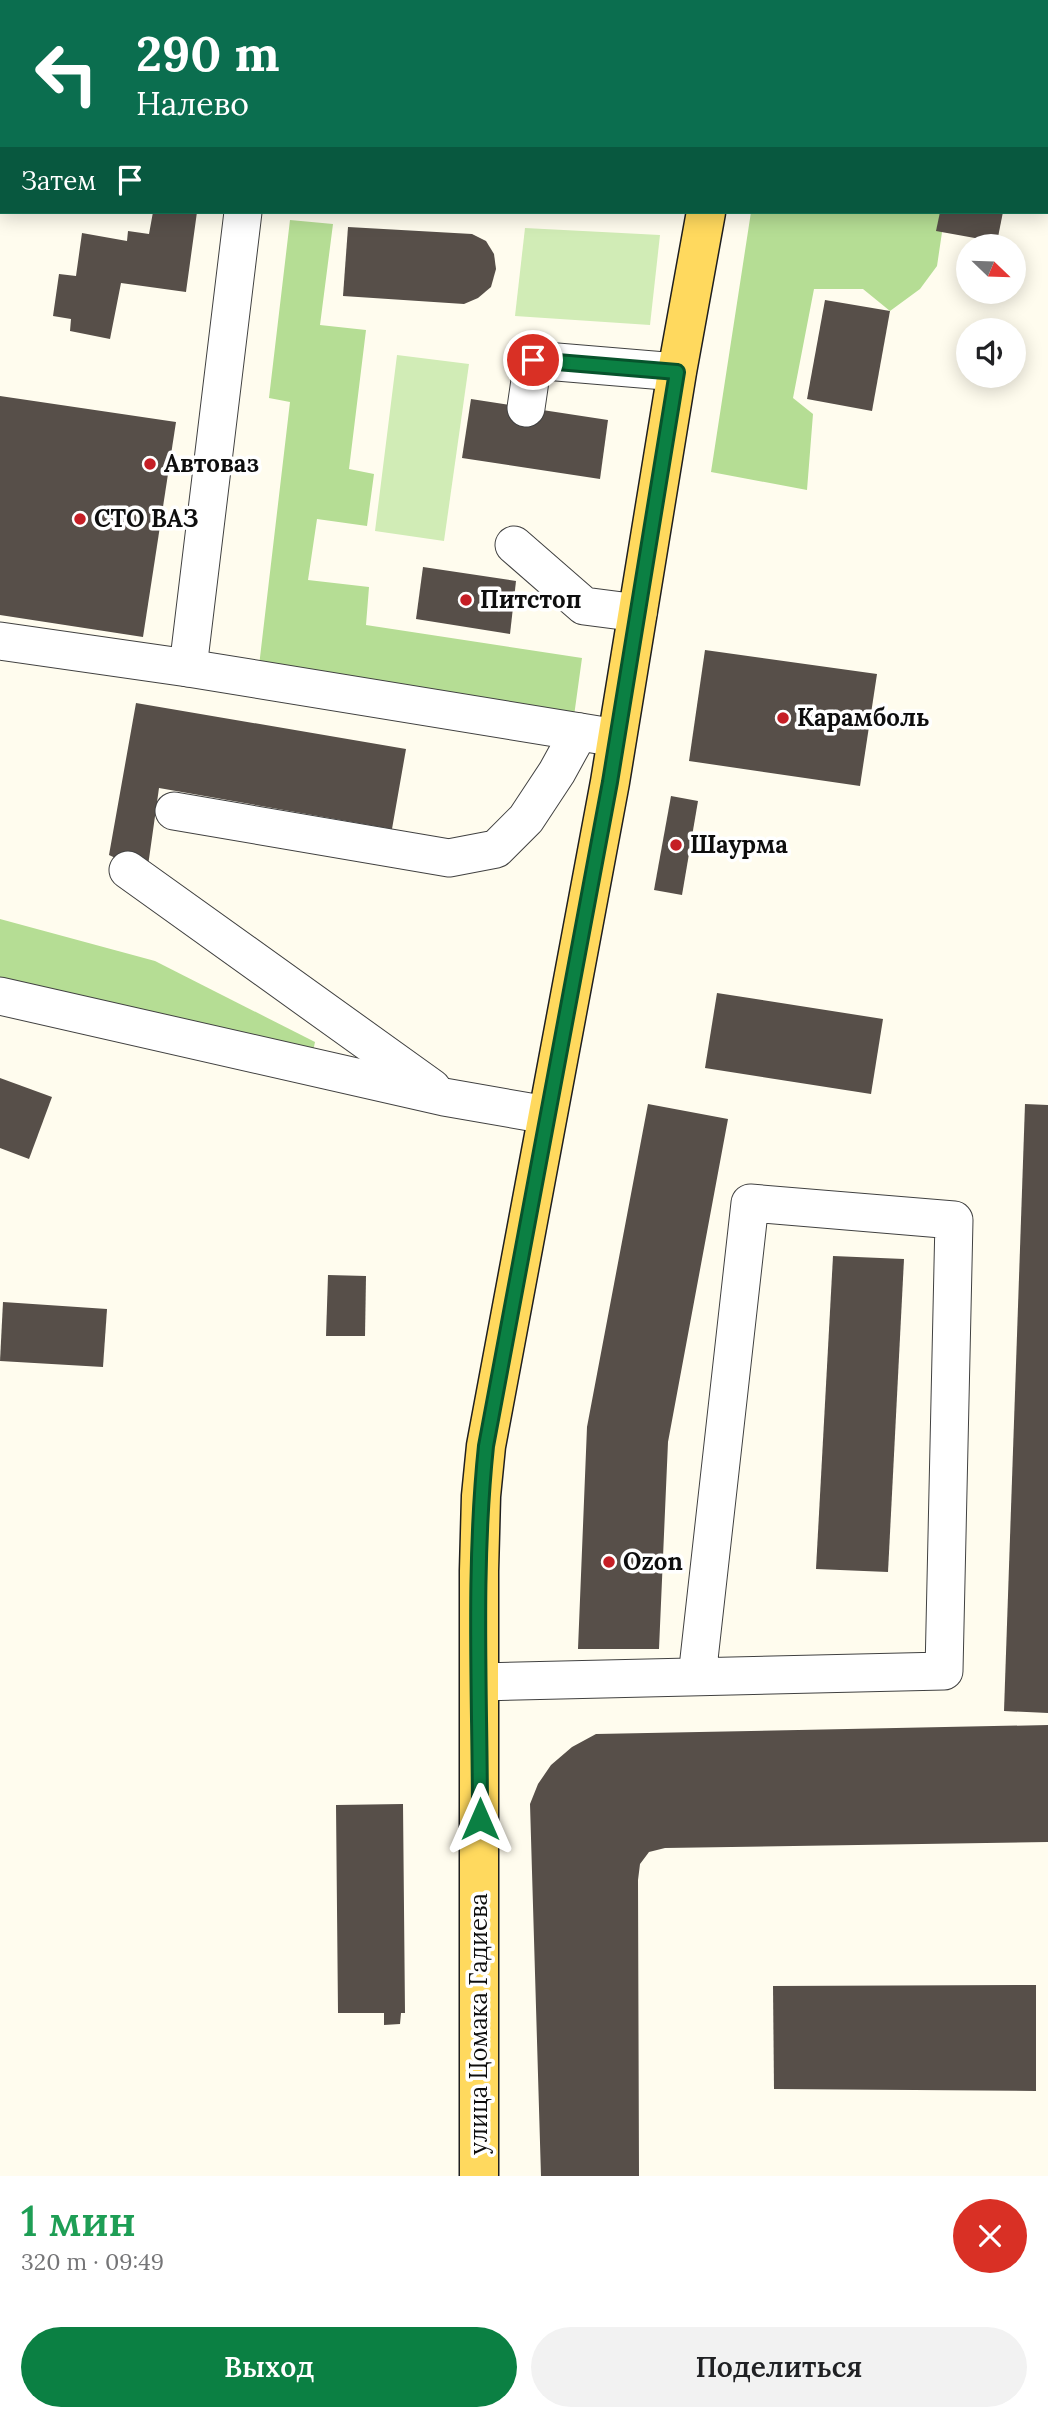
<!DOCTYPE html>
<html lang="ru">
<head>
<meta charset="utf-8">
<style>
  :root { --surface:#fff; --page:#f2f2f2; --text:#202124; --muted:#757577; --accent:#0b8043 }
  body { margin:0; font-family:Lora,serif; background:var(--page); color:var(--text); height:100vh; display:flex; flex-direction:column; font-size:26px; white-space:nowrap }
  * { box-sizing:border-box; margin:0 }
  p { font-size:23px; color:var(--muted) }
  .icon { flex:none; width:38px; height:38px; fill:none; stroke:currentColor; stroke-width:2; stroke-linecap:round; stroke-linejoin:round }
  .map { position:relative; height:2176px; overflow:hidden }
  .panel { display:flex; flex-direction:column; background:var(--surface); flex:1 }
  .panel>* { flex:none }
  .banner { position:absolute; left:0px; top:0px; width:1048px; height:214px; box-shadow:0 4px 18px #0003; background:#0b6e4f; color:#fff; overflow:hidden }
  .needle { width:46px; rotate:113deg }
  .buttons { position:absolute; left:956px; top:234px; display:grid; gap:14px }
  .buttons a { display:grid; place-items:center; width:70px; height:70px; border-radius:50%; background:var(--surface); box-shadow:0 4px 18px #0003; font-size:35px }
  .pin { position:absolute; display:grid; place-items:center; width:60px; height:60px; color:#fff; margin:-30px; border:4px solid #fff; border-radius:50%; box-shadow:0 2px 7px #0007 }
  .me { position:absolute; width:77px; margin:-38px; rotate:0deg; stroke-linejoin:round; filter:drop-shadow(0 0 5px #0008) }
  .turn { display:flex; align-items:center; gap:24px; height:147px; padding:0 21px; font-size:32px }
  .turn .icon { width:91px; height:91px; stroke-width:2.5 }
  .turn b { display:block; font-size:49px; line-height:60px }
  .then { display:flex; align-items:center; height:66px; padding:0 21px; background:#0003; gap:14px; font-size:26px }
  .round { display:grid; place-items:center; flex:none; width:74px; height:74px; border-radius:37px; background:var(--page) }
  .overview { display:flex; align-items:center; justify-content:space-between; height:119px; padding:0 21px }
  h1 { font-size:42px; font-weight:600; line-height:52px; color:#1e9e55 }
  .cta { display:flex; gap:14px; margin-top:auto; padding:14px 21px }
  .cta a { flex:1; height:80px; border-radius:42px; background:var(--accent); color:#fff; font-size:28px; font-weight:600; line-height:80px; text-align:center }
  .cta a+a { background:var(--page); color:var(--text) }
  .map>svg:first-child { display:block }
</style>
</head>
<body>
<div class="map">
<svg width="1048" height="2176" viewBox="0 0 1048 2176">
  <rect width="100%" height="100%" fill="#fffcee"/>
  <g fill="#d1ecb6">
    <path d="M525 228 660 235 650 325 515 316Z"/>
    <path d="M397 355 469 364 444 541 375 531Z"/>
  </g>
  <g fill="#b5dd94">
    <path d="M751 212H945L937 266 920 289 890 311 863 289H814L793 398 813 414 807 490 711 472Z"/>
    <path d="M290 220 333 224 320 325 366 330 349 469 374 474 367 526 317 519 308 580 369 587 366 625 582 658 574 716 259 666 290 402 269 398Z"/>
    <path d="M0 919 155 961 315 1042 310 1066 0 982Z"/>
  </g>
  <g fill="#574f49">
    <path d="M153 212H197L186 292 121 283 110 339 70 331 71 319 53 316 59 274 76 276 82 233 127 241 128 231 149 234Z"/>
    <path d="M940 212H1003L997 242 936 231Z"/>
    <path d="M348 227 472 234 486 241 494 254 496 269 491 287 478 298 464 304 343 296Z"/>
    <path d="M825 300 890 311 872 411 807 399Z"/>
    <path d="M0 396 176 422 143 637 0 615Z"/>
    <path d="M471 399 608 420 600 479 462 458Z"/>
    <path d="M423 567 516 581 510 634 416 619Z"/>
    <path d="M705 650 877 674 860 786 689 761Z"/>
    <path d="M136 703 406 749 392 829 159 788 147 873 109 855Z"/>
    <path d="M671 796 698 801 682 895 654 890Z"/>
    <path d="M717 993 883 1019 871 1094 705 1068Z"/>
    <path d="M0 1078 52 1097 29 1159 0 1148Z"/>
    <path d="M648 1104 728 1119 668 1442 659 1649H578L587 1427Z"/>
    <path d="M1025 1104 1048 1105V1713L1004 1711Z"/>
    <path d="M833 1256 904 1259 888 1572 816 1569Z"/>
    <path d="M328 1275 366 1276 365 1336H326Z"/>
    <path d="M3 1302 107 1309 103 1367 0 1361Z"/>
    <path d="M1048 1725V1842L665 1848 649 1852 640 1864 638 1880 639 2176H541L530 1804 538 1784 551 1765 572 1747 596 1734Z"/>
    <path d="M403 1804 405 2013H401L400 2024 384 2025V2013H338L336 1805Z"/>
    <path d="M1036 1985V2091L774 2089 773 1986Z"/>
  </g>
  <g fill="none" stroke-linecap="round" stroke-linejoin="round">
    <defs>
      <g id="minor">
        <path d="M990 2V0"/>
        <path d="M526 408 533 360 677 372"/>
        <path d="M514 545 584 606 638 613"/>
        <path d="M0 641 188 668 617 738"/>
        <path d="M188 668 243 212"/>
        <path d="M174 811 449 858 496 849 526 819 557 772 579 732"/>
        <path d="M128 870 432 1088"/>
        <path d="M0 996 444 1097 547 1115"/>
        <path d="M480 1682 944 1671 954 1220 750 1203 697 1677"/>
      </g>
      <g id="major">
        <path d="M123 0 135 2"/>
        <path d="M542 0 554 2"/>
        <path d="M735 2V0"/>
        <path d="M1046 70 1048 71"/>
        <path d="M1046 125 1048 126"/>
        <path d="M479 2176V1571L481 1496 486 1446 610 782 677 372 706 212"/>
      </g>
    </defs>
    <use href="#minor" stroke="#414141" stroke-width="39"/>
    <use href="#major" stroke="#1f1f1f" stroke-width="41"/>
    <use href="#minor" stroke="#fff" stroke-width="37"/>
    <use href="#major" stroke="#ffd95e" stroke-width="38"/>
  </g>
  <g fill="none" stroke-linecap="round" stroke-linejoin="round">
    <defs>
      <path id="route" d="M480 1819C480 1695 473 1570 486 1446L610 782 677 372 533 360"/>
    </defs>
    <use href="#route" stroke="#07532c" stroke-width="18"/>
    <use href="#route" stroke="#0b8043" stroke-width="12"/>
  </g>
  <g fill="#c51e25" stroke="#fff" stroke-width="2.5">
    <circle cx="150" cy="464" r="7"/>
    <circle cx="80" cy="519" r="7"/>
    <circle cx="466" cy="600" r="7"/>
    <circle cx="783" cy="718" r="7"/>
    <circle cx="676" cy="845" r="7"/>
    <circle cx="609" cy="1562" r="7"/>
  </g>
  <g text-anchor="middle" stroke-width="7" stroke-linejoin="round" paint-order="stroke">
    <g font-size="24" font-weight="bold" fill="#0e0e0e" stroke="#fff" text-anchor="start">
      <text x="164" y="472">Автоваз</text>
      <text x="94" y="527">СТО ВАЗ</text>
      <text x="480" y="608">Питстоп</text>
      <text x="797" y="726">Карамболь</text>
      <text x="690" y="853">Шаурма</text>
      <text x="623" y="1570">Ozon</text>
    </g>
    <g font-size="24" fill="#0e0e0e" stroke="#fff">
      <text transform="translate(479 2024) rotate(-90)" y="8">улица Цомака Гадиева</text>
    </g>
  </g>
</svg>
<div class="buttons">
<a><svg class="needle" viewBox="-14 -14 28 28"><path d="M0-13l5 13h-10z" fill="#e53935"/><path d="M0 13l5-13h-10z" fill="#757577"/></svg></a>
<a><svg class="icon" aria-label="sound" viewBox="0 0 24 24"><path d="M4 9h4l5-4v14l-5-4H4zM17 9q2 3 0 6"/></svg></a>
</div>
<div class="pin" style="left:533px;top:360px;background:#d93025"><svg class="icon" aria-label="arrive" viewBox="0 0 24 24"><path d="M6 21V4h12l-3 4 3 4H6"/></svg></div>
<svg class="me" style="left:480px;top:1819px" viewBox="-20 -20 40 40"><path d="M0-17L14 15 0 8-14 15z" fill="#0b8043" stroke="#fff" stroke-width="4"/></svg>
<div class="banner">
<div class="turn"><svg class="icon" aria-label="left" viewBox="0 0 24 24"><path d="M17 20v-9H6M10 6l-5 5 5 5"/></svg><div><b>290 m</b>Налево</div></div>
<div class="then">Затем<svg class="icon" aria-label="arrive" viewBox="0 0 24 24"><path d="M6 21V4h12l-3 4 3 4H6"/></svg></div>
</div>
</div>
<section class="panel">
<div class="overview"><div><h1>1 мин</h1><p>320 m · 09:49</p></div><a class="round" style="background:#d93025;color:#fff"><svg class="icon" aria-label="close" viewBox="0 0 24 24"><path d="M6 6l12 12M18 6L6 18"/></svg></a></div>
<div class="cta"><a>Выход</a><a>Поделиться</a></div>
</section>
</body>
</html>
